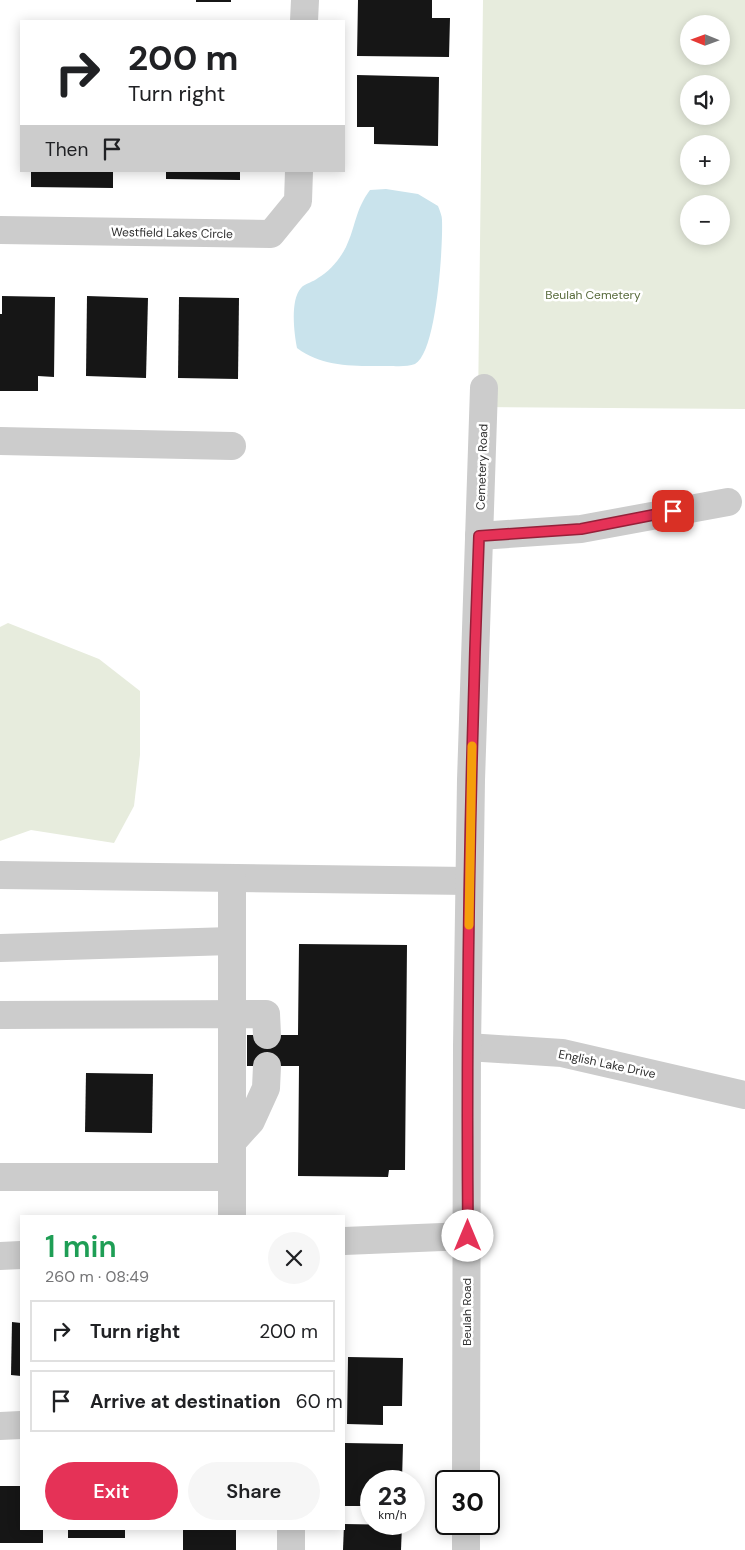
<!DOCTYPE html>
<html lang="en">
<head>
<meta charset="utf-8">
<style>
  :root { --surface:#fff; --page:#f6f6f6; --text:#202124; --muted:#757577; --line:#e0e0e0; --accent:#e53257 }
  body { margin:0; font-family:"DM Sans",sans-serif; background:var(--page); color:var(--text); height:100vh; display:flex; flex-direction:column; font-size:19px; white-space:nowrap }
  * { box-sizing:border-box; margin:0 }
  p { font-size:16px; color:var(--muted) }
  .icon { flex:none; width:28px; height:28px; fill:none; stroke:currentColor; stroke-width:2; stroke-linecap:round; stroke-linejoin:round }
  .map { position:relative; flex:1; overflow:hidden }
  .sheet { position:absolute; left:20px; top:1215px; width:325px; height:315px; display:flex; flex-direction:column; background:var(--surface); border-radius:0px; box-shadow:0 2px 12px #0003 }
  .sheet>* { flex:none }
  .guide { position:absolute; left:20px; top:20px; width:325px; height:152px; border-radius:0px; box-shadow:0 2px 12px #0003; background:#fff; color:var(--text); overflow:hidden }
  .needle { width:32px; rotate:271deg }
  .fabs { position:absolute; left:680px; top:15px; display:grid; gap:10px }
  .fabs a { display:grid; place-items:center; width:50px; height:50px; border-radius:50%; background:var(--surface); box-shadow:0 2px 12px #0003; font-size:25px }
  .speed { position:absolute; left:360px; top:1470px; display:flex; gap:10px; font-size:25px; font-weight:700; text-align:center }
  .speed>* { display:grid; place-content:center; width:65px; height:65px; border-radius:50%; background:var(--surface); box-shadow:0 2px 12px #0003; line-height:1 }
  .speed small { font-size:12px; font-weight:400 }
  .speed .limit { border:2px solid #111; border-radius:8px; background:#fff; color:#111 }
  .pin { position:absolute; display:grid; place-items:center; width:42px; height:42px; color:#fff; margin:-21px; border-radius:10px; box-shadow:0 2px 8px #0006 }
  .me { position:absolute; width:55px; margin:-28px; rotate:0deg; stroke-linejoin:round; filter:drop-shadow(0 0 4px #0008) }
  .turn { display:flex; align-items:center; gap:18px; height:105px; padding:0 25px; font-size:22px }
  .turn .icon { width:65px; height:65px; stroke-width:2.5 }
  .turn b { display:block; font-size:35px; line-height:42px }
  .then { display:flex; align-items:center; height:48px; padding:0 25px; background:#0003; gap:10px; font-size:19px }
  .round { display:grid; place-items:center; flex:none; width:52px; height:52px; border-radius:26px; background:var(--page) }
  .summary { display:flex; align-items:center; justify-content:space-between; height:85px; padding:0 25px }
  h1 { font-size:30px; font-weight:600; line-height:38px; color:#1e9e55 }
  .primary-button { display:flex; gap:10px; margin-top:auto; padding:10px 25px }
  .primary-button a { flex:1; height:58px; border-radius:30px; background:var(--accent); color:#fff; font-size:20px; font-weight:600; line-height:58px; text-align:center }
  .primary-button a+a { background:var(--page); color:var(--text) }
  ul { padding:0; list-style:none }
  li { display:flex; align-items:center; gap:15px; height:62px; margin:0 10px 8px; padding:0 15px; border:2px solid var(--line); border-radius:0px }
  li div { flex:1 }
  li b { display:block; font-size:19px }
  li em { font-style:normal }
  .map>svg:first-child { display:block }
</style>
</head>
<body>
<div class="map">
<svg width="745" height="1550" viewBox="0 0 745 1550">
  <rect width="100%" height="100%" fill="#fff"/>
  <g fill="#e7ecdd" fill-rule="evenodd">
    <path d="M483 0H745V409L478 407ZM689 24H721V56H689ZM689 84H721V116H689ZM689 144H721V176H689ZM689 204H721V236H689Z"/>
    <path d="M8 623 99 659 140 691V755L134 806 114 843 31 830 0 841V627Z"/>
  </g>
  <path fill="#c9e3ec" d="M386 189 418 194 438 206C440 211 442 216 442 220 443 246 437 352 415 364 408 367 396 366 388 366 357 366 323 368 297 348 294 333 290 300 301 288 305 283 314 282 318 278 330 271 340 259 346 247 356 226 355 210 370 190Z"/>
  <g fill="#161616">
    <rect x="196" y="0" width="35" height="2"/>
    <path d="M358 0H432V18H450L449 57 357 56Z"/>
    <path d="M357 75 439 77 438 146 374 144V127H357Z"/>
    <path d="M31 171H113V188L31 187Z"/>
    <path d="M166 171H240V180L166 179Z"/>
    <path d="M2 296 55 297 54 377 38 376V391H0V314H2Z"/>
    <path d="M87 296 148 298 146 378 86 376Z"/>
    <path d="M179 297 239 298 238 379 178 378Z"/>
    <path d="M299 944 407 945 405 1170H389L388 1177 298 1176 299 1066H247V1035H298Z"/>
    <path d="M86 1073 153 1074 152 1133 85 1132Z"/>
    <path d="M12 1322 21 1323V1376L11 1375Z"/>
    <path d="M348 1357 403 1358 402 1406H383V1425L347 1424Z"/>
    <path d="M345 1443 403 1444 402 1481H371V1506H344Z"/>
    <path d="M0 1486H21V1529H43V1543H0Z"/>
    <path d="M344 1524 402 1525 401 1550H343Z"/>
    <rect x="68" y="1529" width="57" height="9"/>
    <rect x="183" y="1529" width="53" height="21"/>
  </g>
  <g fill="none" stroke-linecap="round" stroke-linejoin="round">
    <g stroke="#ccc" stroke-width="28">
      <path d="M304 21 305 0"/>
      <path d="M0 230 271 234 298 201 299 171"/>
      <path d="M0 441 232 446"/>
      <path d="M479 536 581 529 728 502"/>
      <path d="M0 875 469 881"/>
      <path d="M0 948 231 941"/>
      <path d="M0 1015 266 1014 267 1035"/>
      <path d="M467 1047 562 1053 745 1095"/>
      <path d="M232 1142 251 1121 266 1088 267 1066"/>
      <path d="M0 1177H232"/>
      <path d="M232 1216V878"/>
      <path d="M344 1241 467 1236"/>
      <path d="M0 1256 21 1255"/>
      <path d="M0 1426 21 1425"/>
      <path d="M466 1481 467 1047 471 780 484 388"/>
      <path d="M291 1550V1529"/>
      <path d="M466 1550V1524"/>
    </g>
  </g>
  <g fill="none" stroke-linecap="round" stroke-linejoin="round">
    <defs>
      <path id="route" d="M468 1236C466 1002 470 769 479 536L581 529 673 511"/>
    </defs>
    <use href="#route" stroke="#952039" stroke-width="12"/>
    <use href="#route" stroke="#e53257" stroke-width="9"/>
    <path stroke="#f59e0b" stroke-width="9" d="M469 925 472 746"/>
  </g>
  <g text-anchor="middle" stroke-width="5" stroke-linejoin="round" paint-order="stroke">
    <g font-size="12" fill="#2f2f2f" stroke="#fff">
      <text transform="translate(172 233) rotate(1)" y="4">Westfield Lakes Circle</text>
      <text transform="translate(482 467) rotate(-88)" y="4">Cemetery Road</text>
      <text transform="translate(607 1064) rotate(12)" y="4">English Lake Drive</text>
      <text transform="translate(467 1312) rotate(-90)" y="4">Beulah Road</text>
    </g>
    <g font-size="12" fill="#586b3c" stroke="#fff">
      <text x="593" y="299">Beulah Cemetery</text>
    </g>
  </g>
</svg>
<div class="fabs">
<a><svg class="needle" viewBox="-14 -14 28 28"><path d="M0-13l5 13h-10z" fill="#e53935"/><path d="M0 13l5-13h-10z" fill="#757577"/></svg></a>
<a><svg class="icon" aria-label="sound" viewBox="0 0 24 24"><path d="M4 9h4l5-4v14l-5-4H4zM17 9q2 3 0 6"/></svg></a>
<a>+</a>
<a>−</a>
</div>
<div class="speed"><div>23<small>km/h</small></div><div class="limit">30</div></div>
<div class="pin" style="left:673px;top:511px;background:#d93025"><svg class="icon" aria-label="arrive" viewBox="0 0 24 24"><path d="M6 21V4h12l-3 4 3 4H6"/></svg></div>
<svg class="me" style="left:468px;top:1236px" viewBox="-20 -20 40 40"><circle r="19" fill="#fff"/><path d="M0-13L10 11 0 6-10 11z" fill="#e53257"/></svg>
<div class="guide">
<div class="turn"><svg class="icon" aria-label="right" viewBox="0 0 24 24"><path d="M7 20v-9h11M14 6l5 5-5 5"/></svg><div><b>200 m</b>Turn right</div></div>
<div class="then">Then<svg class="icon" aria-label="arrive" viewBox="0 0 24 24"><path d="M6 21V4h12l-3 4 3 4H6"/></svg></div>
</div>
<section class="sheet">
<div class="summary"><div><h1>1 min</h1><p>260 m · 08:49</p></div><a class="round"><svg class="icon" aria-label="close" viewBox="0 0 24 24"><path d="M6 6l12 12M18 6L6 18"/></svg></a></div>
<ul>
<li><svg class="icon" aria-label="right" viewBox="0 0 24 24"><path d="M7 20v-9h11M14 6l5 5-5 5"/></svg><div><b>Turn right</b></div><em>200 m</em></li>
<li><svg class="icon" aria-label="arrive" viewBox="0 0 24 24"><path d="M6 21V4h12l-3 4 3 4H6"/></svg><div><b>Arrive at destination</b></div><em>60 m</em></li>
</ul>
<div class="primary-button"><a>Exit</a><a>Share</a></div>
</section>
</div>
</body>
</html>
